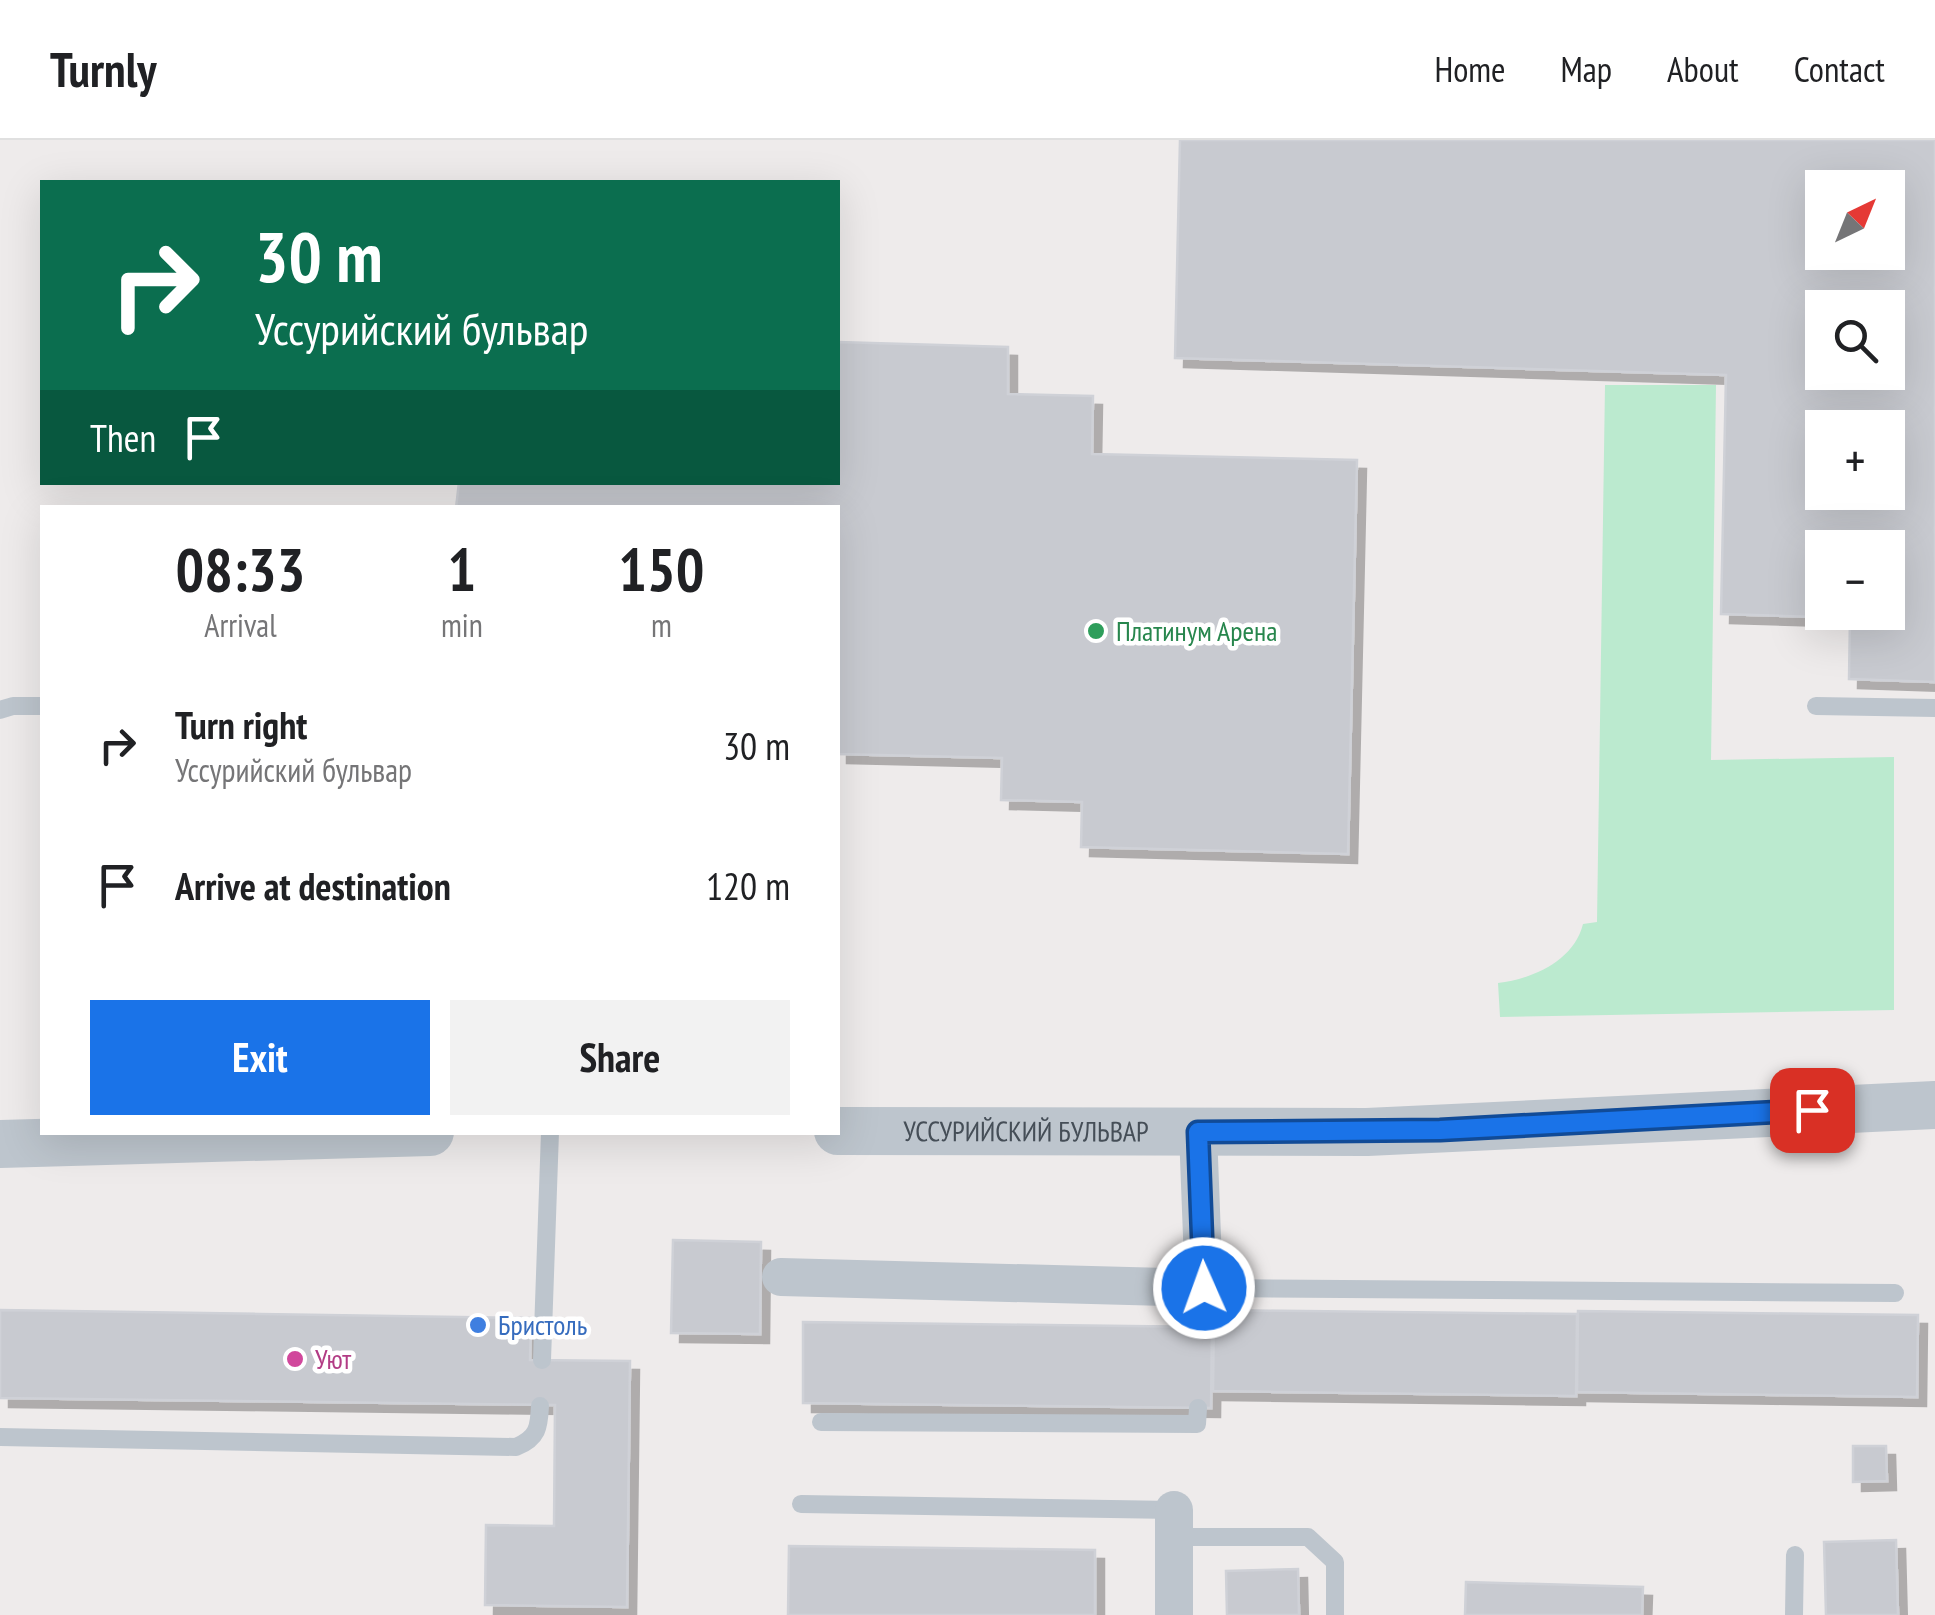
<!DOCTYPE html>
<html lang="en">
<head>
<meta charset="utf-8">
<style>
  :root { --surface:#fff; --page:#f2f2f2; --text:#202124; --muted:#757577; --line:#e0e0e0; --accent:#1a73e8 }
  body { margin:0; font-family:"PT Sans Narrow",sans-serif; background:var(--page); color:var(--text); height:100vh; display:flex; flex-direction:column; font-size:38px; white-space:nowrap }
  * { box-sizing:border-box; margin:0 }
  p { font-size:32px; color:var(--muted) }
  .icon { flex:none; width:55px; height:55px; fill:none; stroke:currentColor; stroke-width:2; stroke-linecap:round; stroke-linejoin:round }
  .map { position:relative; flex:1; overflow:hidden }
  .sheet { position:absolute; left:40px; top:365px; width:800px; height:630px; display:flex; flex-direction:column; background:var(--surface); border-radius:0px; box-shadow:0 10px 40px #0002 }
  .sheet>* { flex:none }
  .top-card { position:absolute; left:40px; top:40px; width:800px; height:305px; border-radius:0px; box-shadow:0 10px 40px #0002; background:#0b6e4f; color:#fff; overflow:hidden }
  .needle { width:65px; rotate:43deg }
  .controls { position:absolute; left:1805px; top:30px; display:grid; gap:20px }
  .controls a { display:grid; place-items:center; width:100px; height:100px; border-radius:0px; background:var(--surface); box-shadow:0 10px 40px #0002; font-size:50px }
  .pin { position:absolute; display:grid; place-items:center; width:85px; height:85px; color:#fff; margin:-42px; border-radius:20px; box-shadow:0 5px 15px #0006 }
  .me { position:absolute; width:110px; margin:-55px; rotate:358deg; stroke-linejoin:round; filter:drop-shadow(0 0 8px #0008) }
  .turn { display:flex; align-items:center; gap:35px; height:210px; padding:0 50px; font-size:45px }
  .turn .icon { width:130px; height:130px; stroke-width:2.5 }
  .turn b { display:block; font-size:70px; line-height:85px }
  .then { display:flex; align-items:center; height:95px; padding:0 50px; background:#0003; gap:20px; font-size:38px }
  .eta { display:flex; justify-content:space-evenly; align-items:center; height:170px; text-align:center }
  .eta b { font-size:60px; font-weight:700; line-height:70px }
  .button { display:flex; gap:20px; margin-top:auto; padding:20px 50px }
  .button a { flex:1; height:115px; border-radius:0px; background:var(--accent); color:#fff; font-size:40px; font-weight:700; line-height:115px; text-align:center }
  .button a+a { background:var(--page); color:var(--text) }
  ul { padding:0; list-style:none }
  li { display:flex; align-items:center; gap:30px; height:140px; padding:0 50px }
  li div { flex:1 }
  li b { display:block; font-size:38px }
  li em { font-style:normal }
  header { display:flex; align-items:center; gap:60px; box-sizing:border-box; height:140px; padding:0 50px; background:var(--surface); border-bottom:2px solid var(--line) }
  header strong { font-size:48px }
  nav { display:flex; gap:55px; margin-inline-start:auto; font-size:35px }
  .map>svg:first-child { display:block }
</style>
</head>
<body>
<header>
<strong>Turnly</strong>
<nav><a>Home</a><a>Map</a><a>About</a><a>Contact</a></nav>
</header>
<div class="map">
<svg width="1935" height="1475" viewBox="0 0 1935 1475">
  <defs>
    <filter id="shadow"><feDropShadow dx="9" dy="9" stdDeviation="0" flood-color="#0004"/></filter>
  </defs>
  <rect width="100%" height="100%" fill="#eeebeb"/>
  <path fill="#bbeacf" d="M1605 245H1716L1711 620 1894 617V870L1500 877 1498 843C1532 839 1574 821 1583 784L1597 782Z"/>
  <g fill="#c8cad0" stroke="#cfd1d7" stroke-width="2.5" fill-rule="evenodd" filter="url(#shadow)">
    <path d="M1180 0H1935V542L1849 539 1850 478 1721 474 1726 235 1175 218ZM1822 48H1888V112H1822ZM1822 168H1888V232H1822ZM1822 288H1888V352H1822ZM1822 408H1888V472H1822Z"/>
    <path d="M838 202 1008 207V254L1093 256 1092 314 1357 320 1348 714 1081 707 1082 662 1001 660 1002 618 838 614V368H456L459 342H838Z"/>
    <path d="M673 1100 761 1102 760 1194 671 1193Z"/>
    <path d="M0 1170 531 1178 530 1220 630 1221 627 1467 485 1465 486 1385 554 1386 555 1265 0 1258Z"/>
    <path d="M1214 1170 1577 1174 1576 1256 1213 1251Z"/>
    <path d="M1578 1171 1918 1175 1917 1257 1577 1252Z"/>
    <path d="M803 1182 1212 1187 1211 1268 803 1263Z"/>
    <path d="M1853 1306H1886L1887 1341 1853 1342Z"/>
    <path d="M1896 1400 1898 1475H1826L1824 1402Z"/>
    <path d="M789 1406 1095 1410V1475H788Z"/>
    <path d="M1298 1429 1299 1475H1227L1226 1431Z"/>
    <path d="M1466 1442 1643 1447 1642 1475H1465Z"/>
  </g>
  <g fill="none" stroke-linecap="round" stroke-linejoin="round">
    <g stroke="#bdc5cd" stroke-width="18">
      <path d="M1816 566 1935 568"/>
      <path d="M0 570 13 566H42"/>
      <path d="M1199 1187 1204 1148 1895 1153"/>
      <path d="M542 1220 550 992"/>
      <path d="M821 1282 1197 1284 1198 1268"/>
      <path d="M0 1297 516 1307C538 1298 539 1287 540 1266"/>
      <path d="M801 1364 1174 1370"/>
      <path d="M1175 1397H1308L1335 1422V1475"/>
      <path d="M1794 1475 1795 1415"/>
    </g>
    <g stroke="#bdc5cd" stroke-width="38">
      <path d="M781 1137 1204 1148 1198 992"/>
      <path d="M1174 1475V1370"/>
    </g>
    <g stroke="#bdc5cd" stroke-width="48">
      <path id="s1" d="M838 991 1367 992 1935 965"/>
      <path d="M0 1004 430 992"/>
    </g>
  </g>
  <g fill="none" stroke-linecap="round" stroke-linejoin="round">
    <defs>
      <path id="route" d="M1204 1148 1198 992 1440 990 1812 970"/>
    </defs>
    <use href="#route" stroke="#114b97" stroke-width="25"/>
    <use href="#route" stroke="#1a73e8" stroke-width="18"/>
  </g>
  <circle fill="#2e9e5b" stroke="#fff" stroke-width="4" cx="1096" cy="491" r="10"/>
  <circle fill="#3f7fe0" stroke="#fff" stroke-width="4" cx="478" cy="1185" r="10"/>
  <circle fill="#d1479c" stroke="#fff" stroke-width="4" cx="295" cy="1219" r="10"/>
  <g text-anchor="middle" stroke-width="9" stroke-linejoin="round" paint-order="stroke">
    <g font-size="28" fill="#27864d" stroke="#fff" text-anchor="start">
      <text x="1116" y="501">Платинум Арена</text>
    </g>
    <g font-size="28" fill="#454e57" stroke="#fff">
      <text dy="10" stroke="none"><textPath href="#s1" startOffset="188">УССУРИЙСКИЙ БУЛЬВАР</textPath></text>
    </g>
    <g font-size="28" fill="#366cbe" stroke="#fff" text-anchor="start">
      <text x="498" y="1195">Бристоль</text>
    </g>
    <g font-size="28" fill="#b23c85" stroke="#fff" text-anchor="start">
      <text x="315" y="1229">Уют</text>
    </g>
  </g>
</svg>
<div class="controls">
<a><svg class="needle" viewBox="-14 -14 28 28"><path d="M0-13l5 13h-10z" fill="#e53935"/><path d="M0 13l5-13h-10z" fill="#757577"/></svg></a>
<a><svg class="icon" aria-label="search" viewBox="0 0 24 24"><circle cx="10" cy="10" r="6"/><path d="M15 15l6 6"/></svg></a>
<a>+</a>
<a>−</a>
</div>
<div class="pin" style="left:1812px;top:970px;background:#d93025"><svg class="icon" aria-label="arrive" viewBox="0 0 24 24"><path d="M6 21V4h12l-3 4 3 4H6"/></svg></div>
<svg class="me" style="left:1204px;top:1148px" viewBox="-20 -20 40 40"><circle r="17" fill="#1a73e8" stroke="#fff" stroke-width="3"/><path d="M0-11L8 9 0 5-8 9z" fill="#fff"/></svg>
<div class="top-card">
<div class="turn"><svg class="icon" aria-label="right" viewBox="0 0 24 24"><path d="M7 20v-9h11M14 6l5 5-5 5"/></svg><div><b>30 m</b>Уссурийский бульвар</div></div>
<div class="then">Then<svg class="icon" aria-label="arrive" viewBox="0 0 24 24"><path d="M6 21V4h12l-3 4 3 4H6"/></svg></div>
</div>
<section class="sheet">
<div class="eta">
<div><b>08:33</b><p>Arrival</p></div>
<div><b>1</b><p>min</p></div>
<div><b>150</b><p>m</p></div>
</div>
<ul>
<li><svg class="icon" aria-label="right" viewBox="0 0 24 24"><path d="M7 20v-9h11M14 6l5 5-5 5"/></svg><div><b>Turn right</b><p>Уссурийский бульвар</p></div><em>30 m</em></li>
<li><svg class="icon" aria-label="arrive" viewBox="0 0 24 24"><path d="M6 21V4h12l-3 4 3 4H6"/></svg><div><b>Arrive at destination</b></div><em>120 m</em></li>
</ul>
<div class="button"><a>Exit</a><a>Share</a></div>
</section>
</div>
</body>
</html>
